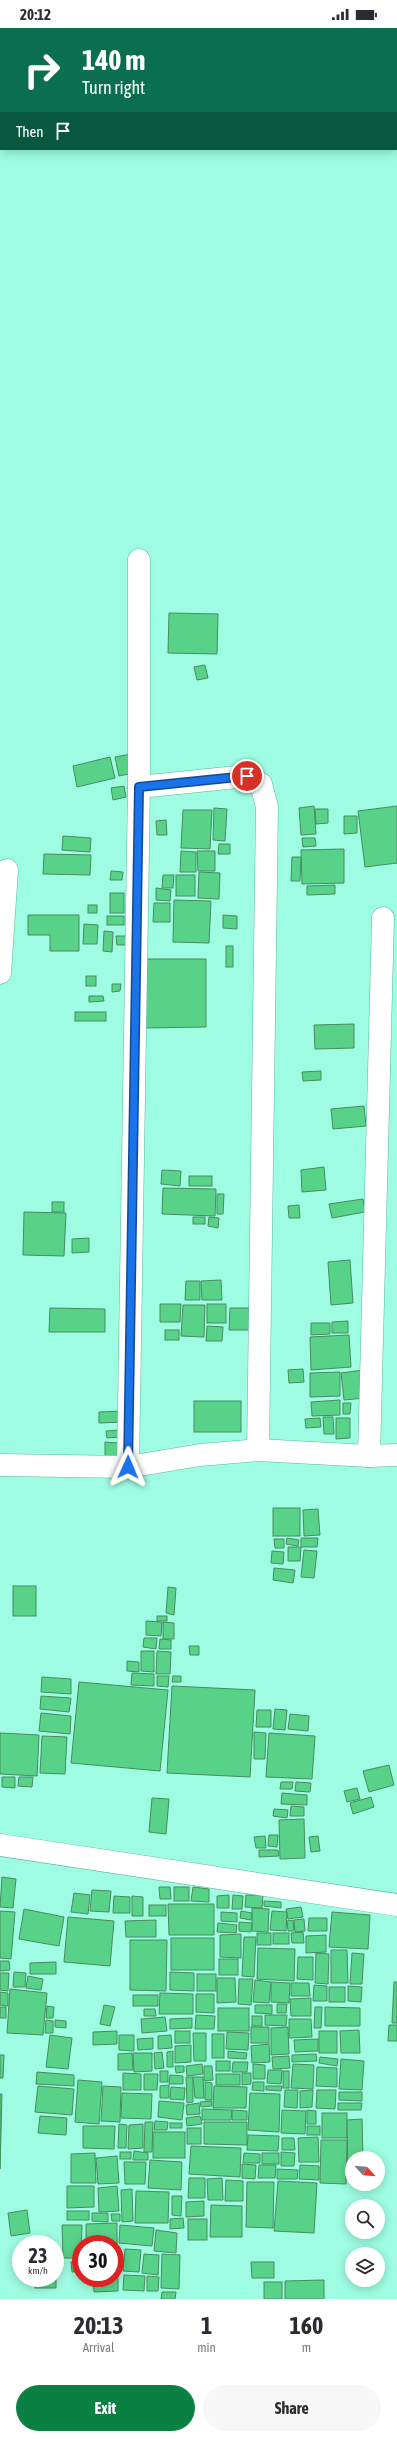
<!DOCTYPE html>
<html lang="en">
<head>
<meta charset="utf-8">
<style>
  :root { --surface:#fff; --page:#f7f7f7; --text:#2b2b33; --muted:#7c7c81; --accent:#0b8043 }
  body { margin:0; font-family:"Asap Condensed",sans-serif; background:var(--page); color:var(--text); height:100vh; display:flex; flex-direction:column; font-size:15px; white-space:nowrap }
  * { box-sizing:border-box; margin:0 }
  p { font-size:13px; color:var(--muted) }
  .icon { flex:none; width:22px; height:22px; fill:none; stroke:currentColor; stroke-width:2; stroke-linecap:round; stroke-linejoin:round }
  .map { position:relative; height:2271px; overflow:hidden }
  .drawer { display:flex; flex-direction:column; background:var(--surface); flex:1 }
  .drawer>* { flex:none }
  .top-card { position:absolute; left:0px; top:0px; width:397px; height:122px; box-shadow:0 2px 10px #0003; background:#0b6e4f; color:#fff; overflow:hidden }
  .needle { width:26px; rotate:116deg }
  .buttons { position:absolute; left:345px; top:2123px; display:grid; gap:8px }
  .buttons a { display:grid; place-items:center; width:40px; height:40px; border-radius:50%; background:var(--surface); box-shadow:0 2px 10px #0003; font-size:20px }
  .speed { position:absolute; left:12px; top:2207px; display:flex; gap:8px; font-size:20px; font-weight:700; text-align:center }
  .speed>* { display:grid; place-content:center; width:52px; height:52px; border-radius:50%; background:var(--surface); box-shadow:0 2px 10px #0003; line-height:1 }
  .speed small { font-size:10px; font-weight:400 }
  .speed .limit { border:6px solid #d22; background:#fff; color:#111 }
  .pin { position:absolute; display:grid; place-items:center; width:34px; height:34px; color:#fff; margin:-17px; border:2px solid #fff; border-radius:50%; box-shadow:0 1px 4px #0007 }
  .me { position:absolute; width:44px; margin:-22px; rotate:1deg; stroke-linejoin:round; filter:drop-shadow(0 0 3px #0008) }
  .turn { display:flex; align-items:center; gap:14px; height:84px; padding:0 16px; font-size:18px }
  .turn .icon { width:52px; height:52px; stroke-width:2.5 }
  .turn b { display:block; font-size:28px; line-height:34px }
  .then { display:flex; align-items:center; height:38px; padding:0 16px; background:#0003; gap:8px; font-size:15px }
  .eta { display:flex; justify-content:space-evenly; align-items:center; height:68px; text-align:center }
  .eta b { font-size:24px; font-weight:700; line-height:28px }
  .button { display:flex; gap:8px; margin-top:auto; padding:8px 16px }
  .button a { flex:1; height:46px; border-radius:24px; background:var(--accent); color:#fff; font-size:16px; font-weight:700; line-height:46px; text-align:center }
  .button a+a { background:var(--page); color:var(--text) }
  .status { display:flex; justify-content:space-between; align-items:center; height:28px; padding:0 20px; background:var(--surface); direction:ltr }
  .status svg { height:11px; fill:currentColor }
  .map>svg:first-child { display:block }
</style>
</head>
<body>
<div class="status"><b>20:12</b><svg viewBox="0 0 49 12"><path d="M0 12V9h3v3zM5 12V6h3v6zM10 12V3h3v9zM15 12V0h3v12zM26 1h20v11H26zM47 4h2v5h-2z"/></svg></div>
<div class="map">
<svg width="397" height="2271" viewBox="0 0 397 2271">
  <rect width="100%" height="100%" fill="#9dfce1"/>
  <g fill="#59d289" stroke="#468c5f">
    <path d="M169 585 218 586 217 626 168 625Z"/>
    <path d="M205 637 208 650 197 652 194 639Z"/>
    <path d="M131 726 134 745 119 748 115 729Z"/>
    <path d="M110 729 115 750 77 759 73 738Z"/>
    <path d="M124 758 126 769 113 772 111 760Z"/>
    <path d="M314 778 316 806 301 807 299 780Z"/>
    <path d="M397 778V835L365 839 358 783Z"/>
    <path d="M214 780 227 781 225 813 213 812Z"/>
    <path d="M315 781H328V795L316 796Z"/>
    <path d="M183 782H212L210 821 181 820Z"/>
    <path d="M344 788H357V805L344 806Z"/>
    <path d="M166 792 167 807H157L156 793Z"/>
    <path d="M63 808 91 810 90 824 62 822Z"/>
    <path d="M302 810H315L316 818 303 819Z"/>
    <path d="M219 816H230V826H218Z"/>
    <path d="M344 821V855L302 856 301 822Z"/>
    <path d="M181 823 196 824V844H180Z"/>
    <path d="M197 823H215V843H198Z"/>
    <path d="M44 826 91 827 90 847 43 846Z"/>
    <path d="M292 829H301L300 853H291Z"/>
    <path d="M111 843 123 844 122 852H110Z"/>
    <path d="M199 844 220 845 219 871 198 870Z"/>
    <path d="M163 847H174L173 860H162Z"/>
    <rect x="176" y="847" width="19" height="21"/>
    <path d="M335 857V866L307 867V858Z"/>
    <path d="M156 860 171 862 170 873 156 872Z"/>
    <rect x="110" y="865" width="14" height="20"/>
    <path d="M174 872 211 873 209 915 173 914Z"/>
    <path d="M154 875H170V894H153Z"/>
    <rect x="88" y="877" width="9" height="8"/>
    <path d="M28 887H79V923H50V907H28Z"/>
    <path d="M223 887 237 888V901L223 900Z"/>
    <rect x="107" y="888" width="17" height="9"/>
    <path d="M84 896 98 897 97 916H83Z"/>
    <path d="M104 903 113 904 112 924 103 923Z"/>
    <path d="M116 908H126L127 917H117Z"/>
    <rect x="226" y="918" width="7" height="21"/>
    <path d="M144 931H206V999L144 1000Z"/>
    <rect x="86" y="948" width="10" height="10"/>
    <path d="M112 956H121L120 963 112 964Z"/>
    <path d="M89 968H103L104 973 89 974Z"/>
    <rect x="75" y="984" width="31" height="9"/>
    <path d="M354 996V1020L315 1021 314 997Z"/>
    <path d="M321 1043V1052L303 1053 302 1044Z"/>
    <path d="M364 1078 366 1098 333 1101 331 1081Z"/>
    <path d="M324 1139 326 1162 302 1164 301 1142Z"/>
    <path d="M162 1142 181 1143 180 1158 161 1156Z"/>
    <rect x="189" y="1148" width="23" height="10"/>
    <path d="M163 1160 216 1161 215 1188 162 1186Z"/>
    <path d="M217 1166H224L223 1186H217Z"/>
    <path d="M363 1171 365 1184 332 1190 329 1176Z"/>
    <rect x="52" y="1174" width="12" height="10"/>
    <path d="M299 1177 300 1190H289L288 1178Z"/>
    <path d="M24 1184 66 1185 64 1228 23 1227Z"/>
    <rect x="193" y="1189" width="12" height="7"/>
    <path d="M209 1189 219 1190 218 1200 208 1198Z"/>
    <path d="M89 1210V1224L72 1225V1211Z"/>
    <path d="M350 1232 353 1275 331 1277 328 1234Z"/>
    <path d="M221 1252 222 1272H202L201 1253Z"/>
    <path d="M186 1253H200V1272H185Z"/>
    <path d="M160 1276H181L180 1294H160Z"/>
    <rect x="207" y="1276" width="19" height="19"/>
    <path d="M183 1277H205L204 1309 181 1308Z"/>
    <path d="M50 1280 105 1281V1304H49Z"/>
    <path d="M230 1280H250V1302H229Z"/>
    <path d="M348 1293V1305H332V1294Z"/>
    <path d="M311 1295H330V1306L311 1307Z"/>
    <path d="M207 1298 223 1299 222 1313H206Z"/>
    <rect x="165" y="1302" width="14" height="10"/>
    <path d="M349 1307 351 1339 311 1342 310 1309Z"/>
    <path d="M303 1341 304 1354 289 1355 288 1342Z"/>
    <path d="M363 1342 365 1370 344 1372 341 1345Z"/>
    <path d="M340 1344V1368L310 1369V1345Z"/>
    <path d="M340 1372V1387L312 1388 311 1374Z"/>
    <rect x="194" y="1373" width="47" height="31"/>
    <path d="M343 1375H351L350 1386H343Z"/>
    <path d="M124 1383V1394L99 1395V1384Z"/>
    <path d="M323 1389H333L334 1406H324Z"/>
    <path d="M320 1390 321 1399 306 1400 305 1391Z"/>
    <path d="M336 1390H350V1410L336 1411Z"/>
    <path d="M119 1402 120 1409 107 1410 106 1403Z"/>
    <path d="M105 1414 118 1415 117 1436H105Z"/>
    <rect x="273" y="1480" width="27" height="28"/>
    <path d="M318 1481 320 1507 304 1508 303 1482Z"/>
    <path d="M287 1510 299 1512 298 1518 286 1516Z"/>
    <path d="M301 1510H318L317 1519H301Z"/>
    <path d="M274 1511H284V1520H275Z"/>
    <path d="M288 1519H301L300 1533H288Z"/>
    <path d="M304 1522 317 1523 314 1550 301 1549Z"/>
    <path d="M272 1523 284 1524 283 1536 271 1535Z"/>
    <path d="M274 1540 295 1542 293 1555 273 1552Z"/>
    <rect x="13" y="1558" width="23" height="30"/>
    <path d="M168 1559 176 1560 174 1587 166 1585Z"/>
    <rect x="157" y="1588" width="10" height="5"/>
    <path d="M146 1593 162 1594 161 1608 146 1607Z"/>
    <path d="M163 1594 174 1595V1611H163Z"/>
    <path d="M144 1610H157L156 1621 143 1619Z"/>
    <path d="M160 1611 171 1612V1621H159Z"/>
    <path d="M189 1618H199V1627H190Z"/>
    <path d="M141 1623H154V1644L141 1643Z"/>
    <path d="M157 1623 171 1624 170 1646H156Z"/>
    <path d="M127 1633 139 1634V1644L127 1643Z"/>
    <path d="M132 1645 154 1646V1658L131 1657Z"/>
    <path d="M157 1648H169L168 1659 157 1658Z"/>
    <path d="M173 1648H181V1654H172Z"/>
    <path d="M42 1649 71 1651V1666L41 1664Z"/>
    <path d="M79 1654 168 1662 160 1743 71 1735Z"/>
    <path d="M172 1658 255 1662 250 1749 167 1745Z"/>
    <path d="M41 1668 71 1670 69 1684 40 1681Z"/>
    <path d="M275 1681 287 1682 285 1702 273 1701Z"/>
    <path d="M257 1682H271V1699H256Z"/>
    <path d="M41 1685 71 1688 70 1706 39 1703Z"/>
    <path d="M290 1686 309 1688 308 1703 288 1701Z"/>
    <path d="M254 1704 266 1705 265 1731H254Z"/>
    <path d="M0 1705 39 1707 37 1748 0 1746Z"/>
    <path d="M269 1705 315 1708 312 1751 266 1749Z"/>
    <path d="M42 1708 67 1709 65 1746 40 1745Z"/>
    <path d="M389 1737 394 1757 369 1764 363 1743Z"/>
    <path d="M2 1749H15V1760L2 1759Z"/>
    <path d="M19 1749H33L32 1759 18 1758Z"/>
    <path d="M281 1754H293L292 1761H280Z"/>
    <path d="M296 1754 311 1755 310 1764 295 1763Z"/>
    <path d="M357 1760 360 1771 347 1774 344 1763Z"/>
    <path d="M282 1765 307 1767V1777L281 1776Z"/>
    <path d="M371 1769 374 1779 353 1786 350 1775Z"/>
    <path d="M152 1770 169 1771 166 1806 149 1804Z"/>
    <path d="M291 1778 304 1779V1788H290Z"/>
    <path d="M274 1781 288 1782 287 1790 273 1788Z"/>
    <path d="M304 1791 305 1830 280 1831 279 1792Z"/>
    <path d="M269 1807H278L277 1819 268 1818Z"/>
    <path d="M265 1808 266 1820H256L254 1809Z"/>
    <path d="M318 1808 320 1823 311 1824 309 1809Z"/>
    <path d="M259 1822H278L279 1828 259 1829Z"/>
    <path d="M2 1849 16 1851 13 1880 0 1879Z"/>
    <path d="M159 1859H170L171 1871H160Z"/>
    <rect x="174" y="1859" width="15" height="14"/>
    <path d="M193 1859 209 1861V1874L191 1873Z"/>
    <path d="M92 1862 111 1863 109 1884 90 1883Z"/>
    <path d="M74 1865 90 1867 88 1886 71 1884Z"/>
    <path d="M229 1867V1880H217V1868Z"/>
    <path d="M233 1867 243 1868 242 1881H232Z"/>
    <path d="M246 1867H263L262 1880 245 1879Z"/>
    <path d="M114 1868 130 1869V1885H113Z"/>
    <path d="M132 1868 143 1869V1888H132Z"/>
    <path d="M264 1873 281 1874V1880L264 1878Z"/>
    <path d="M168 1876H214V1907H169Z"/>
    <rect x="149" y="1877" width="17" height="11"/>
    <path d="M301 1879 303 1889 288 1891 286 1881Z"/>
    <path d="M252 1880 269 1881 268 1904 252 1903Z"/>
    <path d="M24 1881 64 1889 59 1918 19 1911Z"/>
    <path d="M0 1883 15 1884 11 1931 0 1930Z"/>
    <path d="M241 1883 252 1885 251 1892 240 1890Z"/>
    <path d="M272 1883 287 1884 286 1903 270 1902Z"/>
    <path d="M221 1884 237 1885V1894L221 1893Z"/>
    <path d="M332 1884 370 1887 368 1921 329 1919Z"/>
    <path d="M68 1889 114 1893 110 1938 64 1934Z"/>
    <path d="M309 1890H327V1903H308Z"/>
    <path d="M304 1891 305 1903 295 1904 294 1892Z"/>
    <path d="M156 1892V1909H126L125 1893Z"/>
    <path d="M293 1892 294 1903H288L287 1893Z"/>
    <path d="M239 1894 252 1895 251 1904 239 1903Z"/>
    <path d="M218 1895 237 1897 236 1905 217 1904Z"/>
    <path d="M303 1904 304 1915H292L291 1905Z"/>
    <rect x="257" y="1905" width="14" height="12"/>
    <rect x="273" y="1905" width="16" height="11"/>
    <path d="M241 1906V1930L220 1929V1907Z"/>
    <path d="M326 1907V1924L306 1925V1908Z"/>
    <path d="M244 1909H256L254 1949 242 1948Z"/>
    <rect x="171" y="1910" width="43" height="32"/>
    <path d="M130 1912H167L166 1963 130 1962Z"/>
    <path d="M258 1920 295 1921 294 1953 257 1951Z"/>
    <path d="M331 1922H347L348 1955H331Z"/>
    <path d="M316 1925 329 1926 328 1956 315 1955Z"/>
    <path d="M352 1925 364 1926 362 1956H350Z"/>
    <path d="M298 1929H313V1952L297 1951Z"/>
    <rect x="219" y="1931" width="19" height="16"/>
    <path d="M0 1933H9L10 1942 0 1943Z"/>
    <path d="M56 1934V1946H30V1935Z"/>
    <path d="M14 1944 26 1945 25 1959H13Z"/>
    <path d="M170 1944 194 1945V1963L170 1962Z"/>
    <path d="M0 1945H9L8 1963 0 1962Z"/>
    <rect x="197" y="1946" width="19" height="17"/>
    <path d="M28 1948 43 1951 41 1962 26 1960Z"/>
    <path d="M217 1950H235L236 1974 217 1975Z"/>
    <path d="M239 1951H253L251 1977 238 1976Z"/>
    <path d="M255 1952 271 1954 269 1975 253 1974Z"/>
    <path d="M271 1954 290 1955 289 1975 271 1974Z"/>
    <path d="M394 1954H397V1995H392Z"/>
    <path d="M291 1955H309L310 1968H291Z"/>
    <path d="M314 1957 327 1958V1973H313Z"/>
    <path d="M348 1958 362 1959 361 1974 348 1973Z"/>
    <rect x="329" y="1959" width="16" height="15"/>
    <path d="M10 1961 47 1965 43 2007 7 2005Z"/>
    <path d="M0 1964 8 1965V1978L0 1977Z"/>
    <path d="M160 1965 193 1966V1986H159Z"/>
    <path d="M196 1966H214V1985L196 1984Z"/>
    <rect x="133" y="1967" width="25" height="11"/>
    <path d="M311 1970V1988H291L290 1971Z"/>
    <path d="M277 1976H287L286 1985H277Z"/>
    <path d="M104 1977 115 1979 110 1998 100 1996Z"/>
    <path d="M255 1977H272V1986L255 1985Z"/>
    <path d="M47 1978 54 1979 53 1990H46Z"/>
    <rect x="0" y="1979" width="6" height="11"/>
    <path d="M315 1979H322L321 2000H314Z"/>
    <path d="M325 1979 360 1980V1998H325Z"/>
    <rect x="218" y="1980" width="31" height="23"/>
    <path d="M144 1981H155L156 1988H144Z"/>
    <path d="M196 1987 215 1988 214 2001H195Z"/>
    <path d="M265 1987H287L286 1998 265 1997Z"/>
    <rect x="252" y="1988" width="10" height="10"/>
    <path d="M165 1989 167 2003 142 2005 141 1991Z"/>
    <path d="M192 1990V2000L170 2001V1991Z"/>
    <path d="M289 1991H311L312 2009 289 2010Z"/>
    <path d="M46 1992 53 1993V2005H45Z"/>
    <path d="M55 1992 66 1993V2000L55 1999Z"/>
    <path d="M389 1997H397V2013H388Z"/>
    <rect x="251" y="1999" width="18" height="16"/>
    <path d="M288 1999 289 2026 271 2027V2000Z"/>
    <path d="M359 2002 360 2025H341L340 2003Z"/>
    <path d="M117 2003V2016L93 2017V2004Z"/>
    <rect x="175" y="2003" width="15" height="12"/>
    <rect x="319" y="2003" width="18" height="22"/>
    <path d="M227 2004 249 2005 248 2022 226 2021Z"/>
    <path d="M193 2005H206V2033H194Z"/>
    <rect x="212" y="2006" width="12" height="24"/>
    <path d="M50 2007 72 2010 68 2041 46 2039Z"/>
    <path d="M119 2007H134V2023L119 2022Z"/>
    <path d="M171 2007 172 2020 158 2021V2008Z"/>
    <path d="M153 2010V2021L138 2022 137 2011Z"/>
    <path d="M318 2011V2023L295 2024 294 2012Z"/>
    <path d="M269 2016 270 2034 252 2035 251 2018Z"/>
    <path d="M191 2017V2034L175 2035V2018Z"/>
    <path d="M173 2023V2039H167V2024Z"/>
    <path d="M228 2023 247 2025 246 2031 228 2030Z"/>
    <path d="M162 2024 164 2040 155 2041 154 2025Z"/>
    <path d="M132 2025 133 2042H118V2026Z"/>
    <path d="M133 2025H152V2043L134 2044Z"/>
    <path d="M316 2026 317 2033 292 2034V2027Z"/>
    <path d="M0 2027H4L3 2050H0Z"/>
    <path d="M289 2028 290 2040 273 2041 272 2029Z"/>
    <path d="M320 2029 338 2031 337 2038 319 2035Z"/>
    <path d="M341 2031 364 2033 362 2062 339 2061Z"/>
    <rect x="216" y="2033" width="14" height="10"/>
    <path d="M233 2034H248L247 2044H232Z"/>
    <path d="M202 2036 203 2046 187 2048 186 2038Z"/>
    <path d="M253 2036 265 2037V2051H253Z"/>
    <path d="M293 2036 314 2037 313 2061 291 2060Z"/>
    <path d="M175 2038H184V2044L176 2045Z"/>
    <path d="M204 2038H212L213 2052 204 2053Z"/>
    <path d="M317 2039 337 2040V2059L316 2058Z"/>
    <path d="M268 2042H282L281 2056 267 2055Z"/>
    <rect x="160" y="2043" width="8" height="11"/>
    <rect x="283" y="2043" width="6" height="17"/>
    <path d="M37 2044 74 2047V2058L36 2056Z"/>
    <path d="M123 2045 141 2046V2062H123Z"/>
    <path d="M242 2045H251V2056L242 2057Z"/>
    <path d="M144 2046H158L157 2062H144Z"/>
    <rect x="216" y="2046" width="24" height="11"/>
    <path d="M170 2047 183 2048V2056H169Z"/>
    <path d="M186 2049H193V2074L187 2075Z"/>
    <path d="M193 2049H203L204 2070H195Z"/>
    <path d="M78 2052 102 2054 99 2096 75 2094Z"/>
    <path d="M205 2054 212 2055V2072H205Z"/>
    <path d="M253 2054H264V2063L252 2062Z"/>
    <path d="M169 2057V2070H160V2058Z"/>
    <path d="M38 2058 74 2061 72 2087 35 2084Z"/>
    <path d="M103 2058 121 2059 120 2094 101 2093Z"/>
    <path d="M214 2058 247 2059 246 2080H213Z"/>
    <path d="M266 2058H282L281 2063 266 2062Z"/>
    <path d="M171 2059 185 2060 184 2072 170 2071Z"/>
    <path d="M285 2062H298L297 2080 284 2079Z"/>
    <path d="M313 2062 312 2079 300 2080V2063Z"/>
    <path d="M317 2062H336L335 2081 316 2080Z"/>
    <path d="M339 2064H362V2073L339 2072Z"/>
    <path d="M122 2065 152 2066 151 2091 121 2090Z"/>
    <path d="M250 2065 280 2066 279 2104 248 2102Z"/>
    <path d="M0 2066H2L0 2141Z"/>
    <path d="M159 2073 184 2075 182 2092 158 2089Z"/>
    <path d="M212 2073V2078L201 2079 200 2074Z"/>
    <path d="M199 2075 200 2086 187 2087 186 2077Z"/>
    <path d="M338 2075H362L361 2082H338Z"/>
    <path d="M202 2081 232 2082 231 2092H202Z"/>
    <path d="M232 2082 247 2083V2092H232Z"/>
    <path d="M282 2082 306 2083 305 2106 281 2105Z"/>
    <path d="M307 2082 316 2083V2096H307Z"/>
    <rect x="322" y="2085" width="25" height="25"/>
    <path d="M40 2088 67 2090 66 2107 38 2105Z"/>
    <path d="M200 2088 202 2096 187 2098 186 2090Z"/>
    <path d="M362 2091 363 2130H352V2149H348L347 2092Z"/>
    <path d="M155 2093 168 2094 167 2102H154Z"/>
    <path d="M145 2094H153L152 2124H144Z"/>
    <path d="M204 2094H247V2117L204 2116Z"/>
    <rect x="170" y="2095" width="12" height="5"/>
    <path d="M119 2096 127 2097 126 2120H118Z"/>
    <path d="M143 2096V2120L128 2121 129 2097Z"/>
    <path d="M83 2098H115L114 2121 83 2120Z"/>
    <rect x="307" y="2098" width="13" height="9"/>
    <rect x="187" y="2100" width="14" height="16"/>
    <rect x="153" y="2104" width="32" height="26"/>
    <path d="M248 2107 279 2108 278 2123 247 2122Z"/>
    <path d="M318 2109 319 2134H299L298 2110Z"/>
    <path d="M282 2110H294L295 2122H282Z"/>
    <path d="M321 2112H347L346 2156 320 2155Z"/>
    <path d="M191 2118 241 2120 240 2149 189 2146Z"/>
    <path d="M134 2123 148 2125V2132H133Z"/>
    <rect x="120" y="2124" width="11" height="7"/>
    <path d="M281 2124 295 2125 294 2138H281Z"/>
    <path d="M95 2125 96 2155H71V2126Z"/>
    <path d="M244 2125 260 2126V2135H243Z"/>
    <rect x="262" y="2125" width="17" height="11"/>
    <path d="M117 2128 119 2155 98 2156 96 2130Z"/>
    <path d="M150 2132 182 2134 181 2162 148 2160Z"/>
    <path d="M124 2134H146L145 2156H125Z"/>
    <path d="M242 2136 256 2137 255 2151 242 2150Z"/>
    <path d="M259 2137H276L275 2150H258Z"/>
    <path d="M300 2137 319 2138V2152L299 2151Z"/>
    <path d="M277 2141 298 2142 297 2151H277Z"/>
    <path d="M189 2150H205V2170H188Z"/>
    <path d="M222 2150 223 2172H208L207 2151Z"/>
    <path d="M226 2152 243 2153V2173H225Z"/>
    <path d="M278 2153 317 2155 314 2205 274 2203Z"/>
    <path d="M247 2154H274L273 2200 246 2199Z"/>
    <path d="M67 2158H94V2179L67 2180Z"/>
    <path d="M117 2158 119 2183 99 2184 98 2160Z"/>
    <path d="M132 2161 133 2193 122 2194 121 2162Z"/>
    <path d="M136 2163 169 2164 168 2195H135Z"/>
    <path d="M172 2168H182L181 2188 172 2187Z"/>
    <path d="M204 2173V2188L186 2189V2174Z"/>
    <path d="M211 2177 242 2178V2209H210Z"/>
    <path d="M27 2182 30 2205 11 2208 8 2185Z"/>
    <rect x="67" y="2183" width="22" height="9"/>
    <path d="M92 2185H108V2194L92 2193Z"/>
    <path d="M111 2186H120V2193H112Z"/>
    <path d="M183 2190 184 2200 170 2201V2191Z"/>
    <rect x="188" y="2191" width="19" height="21"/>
    <path d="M117 2195V2216H86V2196Z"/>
    <path d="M62 2197H82L81 2230H63Z"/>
    <path d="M120 2197 154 2200 152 2218 119 2215Z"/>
    <path d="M156 2202 177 2205 176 2225 154 2223Z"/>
    <path d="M115 2218H117L118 2240H115Z"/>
    <path d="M125 2221 141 2222 139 2244 123 2243Z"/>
    <path d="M144 2226 159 2227 158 2247 142 2245Z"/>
    <path d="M162 2226 180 2227 179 2261 161 2260Z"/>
    <path d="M81 2233V2243L72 2244 71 2234Z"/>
    <path d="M251 2234H274V2250H252Z"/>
    <path d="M115 2244H118V2263L94 2264 93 2250H115Z"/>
    <path d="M124 2247 145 2248 144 2263 123 2262Z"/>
    <path d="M147 2248 159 2249 158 2263H147Z"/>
    <path d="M56 2249V2260H35V2250Z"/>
    <path d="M324 2252V2271H285V2253Z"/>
    <rect x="264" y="2254" width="18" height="17"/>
    <path d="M162 2264H176L175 2271H161Z"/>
  </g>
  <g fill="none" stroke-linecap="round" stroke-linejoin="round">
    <defs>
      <g id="street">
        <path d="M139 759 247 748 261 756 267 779 258 1422"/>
        <path d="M0 945 7 842"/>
        <path d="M369 1428 383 890"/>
        <path d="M0 1437 128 1439 200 1427 258 1422 369 1428 397 1427"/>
        <path d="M128 1439 139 759V532"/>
      </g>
      <path id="secondary" d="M0 1817 397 1877"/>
    </defs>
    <use href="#street" stroke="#58b89f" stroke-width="23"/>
    <use href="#secondary" stroke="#58b89f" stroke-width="23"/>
    <use href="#street" stroke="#fff" stroke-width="22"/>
    <use href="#secondary" stroke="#fff" stroke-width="22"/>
  </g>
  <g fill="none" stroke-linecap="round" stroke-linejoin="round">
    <defs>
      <path id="route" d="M128 1439 139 759 247 748"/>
    </defs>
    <use href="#route" stroke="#114b97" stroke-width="10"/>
    <use href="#route" stroke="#1a73e8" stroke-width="7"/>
  </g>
</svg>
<div class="buttons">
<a><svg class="needle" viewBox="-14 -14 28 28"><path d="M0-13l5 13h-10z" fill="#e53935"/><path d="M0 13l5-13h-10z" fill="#7c7c81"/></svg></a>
<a><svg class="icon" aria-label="search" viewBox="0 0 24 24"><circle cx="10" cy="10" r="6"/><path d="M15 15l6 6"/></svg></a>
<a><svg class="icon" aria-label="layers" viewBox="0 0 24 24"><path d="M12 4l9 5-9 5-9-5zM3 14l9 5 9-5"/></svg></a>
</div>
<div class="speed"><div>23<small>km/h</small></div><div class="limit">30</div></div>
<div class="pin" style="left:247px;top:748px;background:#d93025"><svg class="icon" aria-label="arrive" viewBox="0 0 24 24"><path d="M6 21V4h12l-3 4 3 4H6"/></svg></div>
<svg class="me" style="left:128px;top:1439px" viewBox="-20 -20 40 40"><path d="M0-17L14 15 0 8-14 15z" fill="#1a73e8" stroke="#fff" stroke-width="4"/></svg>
<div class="top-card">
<div class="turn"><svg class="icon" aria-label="right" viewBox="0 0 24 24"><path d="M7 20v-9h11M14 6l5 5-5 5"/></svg><div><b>140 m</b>Turn right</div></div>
<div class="then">Then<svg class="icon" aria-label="arrive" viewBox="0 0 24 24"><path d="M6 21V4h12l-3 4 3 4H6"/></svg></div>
</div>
</div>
<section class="drawer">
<div class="eta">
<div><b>20:13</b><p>Arrival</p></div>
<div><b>1</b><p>min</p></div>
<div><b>160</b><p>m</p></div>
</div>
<div class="button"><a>Exit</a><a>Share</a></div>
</section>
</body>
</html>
